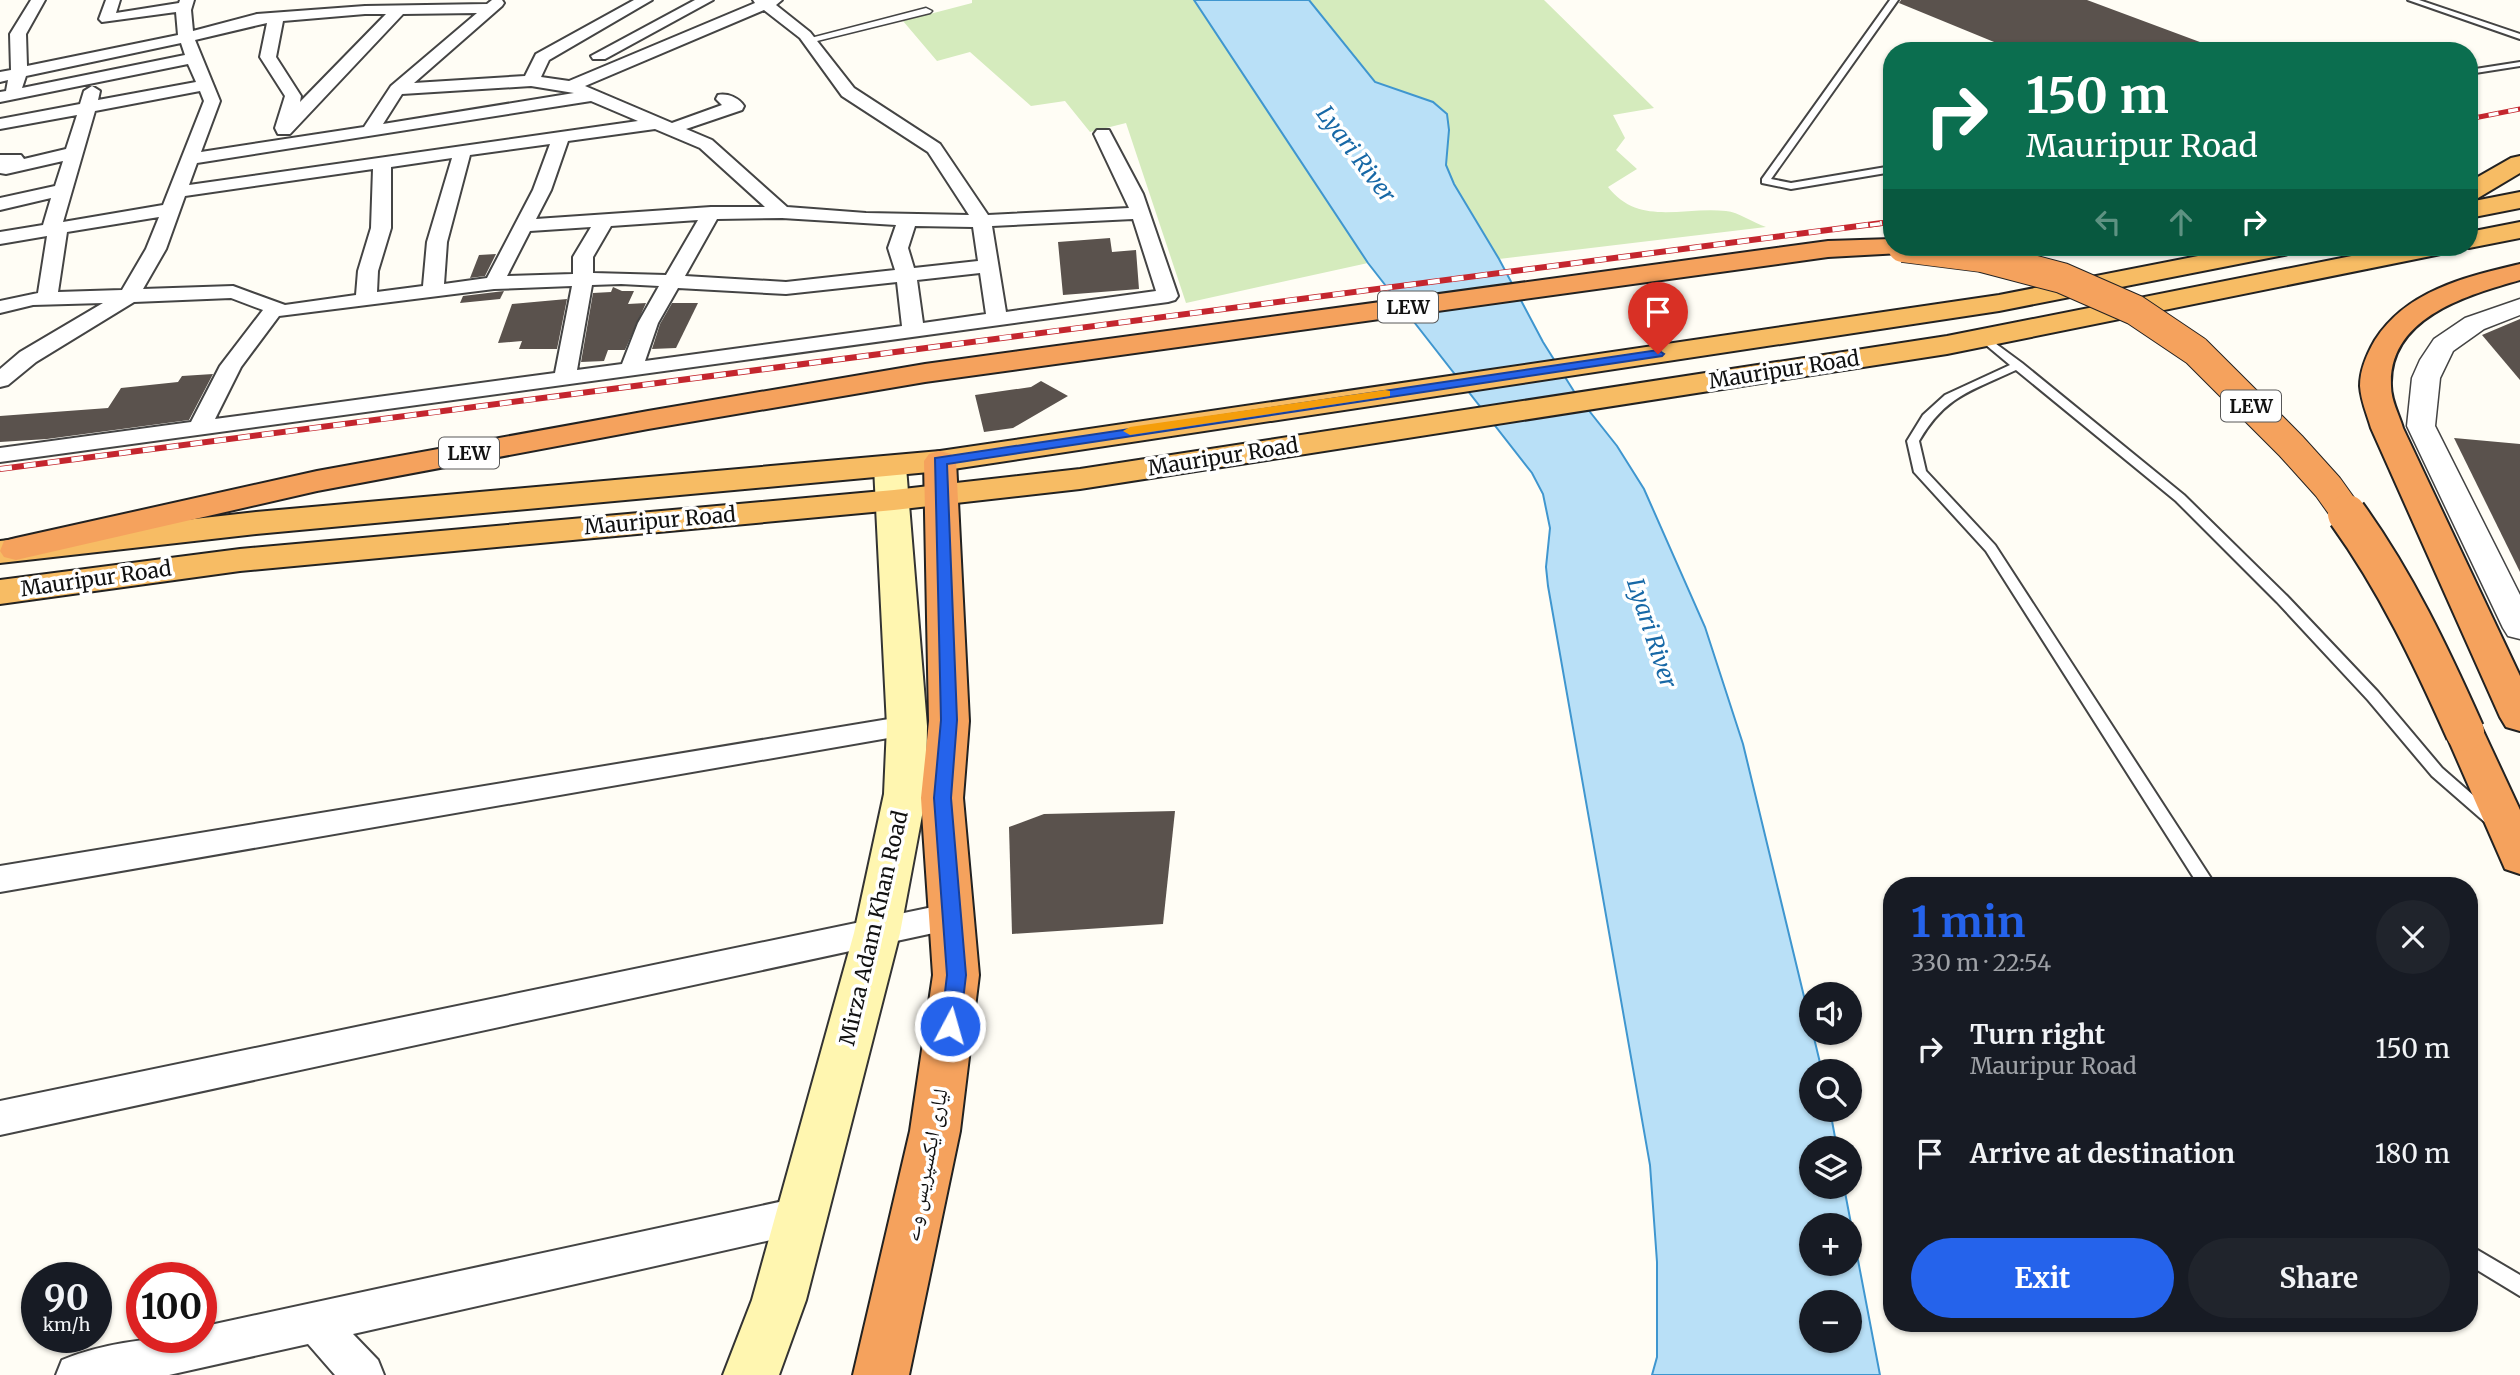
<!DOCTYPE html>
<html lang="en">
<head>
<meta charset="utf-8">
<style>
  :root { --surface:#171b24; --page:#20242c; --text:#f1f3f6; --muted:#9ea1a6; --accent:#2563eb }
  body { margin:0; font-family:Merriweather,"Noto Naskh Arabic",serif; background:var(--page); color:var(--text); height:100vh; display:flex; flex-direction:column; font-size:26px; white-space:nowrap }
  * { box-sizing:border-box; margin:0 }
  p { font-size:23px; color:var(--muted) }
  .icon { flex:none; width:38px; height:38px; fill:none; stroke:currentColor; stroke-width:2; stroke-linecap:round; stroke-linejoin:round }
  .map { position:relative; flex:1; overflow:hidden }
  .details { position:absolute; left:1883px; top:877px; width:595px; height:455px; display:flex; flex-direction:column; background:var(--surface); border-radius:28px; box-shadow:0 2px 5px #0004 }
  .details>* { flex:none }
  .hud { position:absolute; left:1883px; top:42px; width:595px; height:214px; border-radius:28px; box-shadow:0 2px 5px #0004; background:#0b6e4f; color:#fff; overflow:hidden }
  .tools { position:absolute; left:1799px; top:982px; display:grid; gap:14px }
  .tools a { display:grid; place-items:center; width:63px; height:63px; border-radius:50%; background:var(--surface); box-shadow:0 2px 5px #0004; font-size:35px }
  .speed { position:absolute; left:21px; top:1262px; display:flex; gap:14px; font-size:35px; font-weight:700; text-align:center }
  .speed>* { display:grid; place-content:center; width:91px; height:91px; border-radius:50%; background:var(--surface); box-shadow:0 2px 5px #0004; line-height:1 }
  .speed small { font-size:18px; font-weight:400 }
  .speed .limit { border:10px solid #d22; background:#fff; color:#111 }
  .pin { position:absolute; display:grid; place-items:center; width:60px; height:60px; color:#fff; margin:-72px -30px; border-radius:50% 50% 50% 0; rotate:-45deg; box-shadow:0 0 7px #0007 }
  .pin .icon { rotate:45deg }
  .me { position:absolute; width:77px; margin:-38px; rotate:6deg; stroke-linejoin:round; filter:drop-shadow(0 0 5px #0008) }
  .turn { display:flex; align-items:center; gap:24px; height:147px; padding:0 28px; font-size:32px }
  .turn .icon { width:91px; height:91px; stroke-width:2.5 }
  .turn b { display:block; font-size:49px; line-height:60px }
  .lanes { display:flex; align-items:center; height:66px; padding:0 28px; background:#0003; justify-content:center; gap:35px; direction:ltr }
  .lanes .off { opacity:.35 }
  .round { display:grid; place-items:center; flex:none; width:74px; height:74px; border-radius:37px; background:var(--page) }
  .head { display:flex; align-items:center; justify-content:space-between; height:119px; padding:0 28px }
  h1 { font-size:42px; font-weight:700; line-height:52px; color:var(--accent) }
  .primary-button { display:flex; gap:14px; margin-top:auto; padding:14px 28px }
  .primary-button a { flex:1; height:80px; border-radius:42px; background:var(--accent); color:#fff; font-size:28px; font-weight:700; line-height:80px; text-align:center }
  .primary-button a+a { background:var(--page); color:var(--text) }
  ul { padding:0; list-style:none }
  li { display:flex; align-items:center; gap:21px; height:105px; padding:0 28px }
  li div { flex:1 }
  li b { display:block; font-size:26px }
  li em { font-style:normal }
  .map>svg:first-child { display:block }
</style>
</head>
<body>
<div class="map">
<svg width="2520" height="1375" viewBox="0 0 2520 1375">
  <rect width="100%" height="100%" fill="#fffdf5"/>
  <g fill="#d5ebbd">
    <path d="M972 0H1194L1368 263 1186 303 1126 123 1090 132 1065 101 1031 106 970 52 937 61 903 21 972 3Z"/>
    <path d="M1309 0H1544L1654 108 1613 115 1625 138 1616 150 1637 169 1608 187C1639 227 1684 206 1726 211 1738 212 1754 223 1766 227L1499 259 1454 184 1446 165 1447 114 1433 102 1375 82Z"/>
  </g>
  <path fill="#b9e0f7" stroke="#3f96cf" stroke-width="2" fill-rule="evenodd" d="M1194 0H1309L1375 82 1433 102 1447 114 1449 130 1446 165 1454 184 1499 259 1543 342 1575 393 1617 446 1644 489 1705 627 1743 744 1822 1071H1811V1110H1830L1837 1148H1811V1186L1844 1187 1880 1375H1652L1657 1357V1262L1650 1165 1548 586 1546 567 1550 528 1543 494 1532 473 1368 263ZM1811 1225H1850V1264H1811ZM1811 1302H1850V1340H1811Z"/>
  <g fill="#5a524d">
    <path d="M1901 0H2087L2216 48 2215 51H2016L1899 3Z"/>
    <path d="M1110 238 1112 252 1136 250 1139 289 1063 295 1058 242Z"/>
    <path d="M496 254 485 276 470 278 479 255Z"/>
    <path d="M613 287 622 291H634L628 304 646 303 625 350H608L604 361 581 362 593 293 611 292Z"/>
    <path d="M504 291 500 299 460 303 463 296Z"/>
    <path d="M567 299 557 349H519L522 341 498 343 512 304Z"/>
    <path d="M672 303H698L676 348 652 349 660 324Z"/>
    <path d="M2520 319V380L2482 335Z"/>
    <path d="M213 374 189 420 47 439 0 442V416L108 408 121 388 178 382 182 376Z"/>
    <path d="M1041 381 1068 396 1013 428 984 432 975 395 1031 387Z"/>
    <path d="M2454 438 2520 444V572Z"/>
    <path d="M1175 811 1163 924 1012 934 1009 827 1044 814Z"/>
  </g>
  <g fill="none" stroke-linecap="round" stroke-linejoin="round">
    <defs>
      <g id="service">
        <path d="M1890 0H1898L1771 179 1791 183 1892 166V172L1791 189 1762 183V179Z"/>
        <path d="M2408 0H2419L2520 34V39Z"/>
        <path d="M2520 62V66L2469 74V70Z"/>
        <path d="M1984 335 2022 363 2184 495 2287 596 2378 692 2442 768 2497 816 2500 820 2497 824H2487L2432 776 2368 700 2277 602 2176 501 2016 370C1971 391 1945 396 1919 441L1926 471 1995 545 2216 886H2199L1986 551 1914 472 1907 441 1923 415 1945 395 2010 365 1980 340 1979 338Z"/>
        <path d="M2469 1245 2520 1275V1296L2469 1265Z"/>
      </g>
      <path id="pedestrian" d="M926 8 932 11 930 13 809 43 803 40Z"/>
      <g id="minor">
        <path d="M31 0H45L26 34 27 66 178 35 176 12 102 22 99 19 106 0H120L116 13 179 3 180 0H194L191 10 193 31 257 14 365 6 487 4 492 0H502L504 3 502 6 414 83 525 76 536 54 634 0H652L549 60 541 77 569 81 755 3 753 0H782L776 5 810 32 854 88 940 144 988 215 1129 208 1094 134 1097 130H1109L1143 194 1178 296 1175 300 1168 302 0 462V448L191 422 220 366 263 310 231 298 134 302 36 362 8 385 0 387V369L20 352 103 303 33 305 0 313V301L38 293 47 236 0 244V232L43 225 51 198 0 210V198L55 186 63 161 6 174 0 173V155H21L24 159 66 149 77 115 0 129V119L80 104 84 91 92 86 100 91 98 100 196 82 188 64 0 102V92L6 91 8 80 0 82V72L11 70 10 34ZM764 10 800 38 842 96 928 152 969 215 866 213 787 207 712 140 686 129 742 110 744 106C739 98 728 93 718 95L716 99 722 105 672 123 585 86ZM477 13 391 86 364 127 201 152 220 101 195 40 267 23 260 57 285 96 275 128 278 134H290L403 14ZM365 14H386L300 102 301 96 276 57 283 21ZM181 43 185 55 22 88 26 76ZM531 86 574 93 383 124 402 94ZM200 91 204 101 163 205 63 222 95 111ZM591 101 638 121 189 185 197 163ZM655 129 700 148 765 207H711L536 219 551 190 568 141ZM550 144 533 190 487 278 444 284 447 242 470 155ZM452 158 427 242 423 286 377 292 378 271 391 228V167ZM373 169 371 228 358 271 356 295 285 305 233 286 143 289 166 249 185 196ZM159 217 146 249 122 290 58 292 67 232ZM782 218 896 225 888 248 895 270 786 282 685 276 717 219ZM1133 219 1156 291 1006 312 992 226ZM698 220 666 275 593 273V257L611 226ZM915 226 973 227 978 261 914 268 908 248ZM591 227 573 257V274L507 276 530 231ZM980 273 986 314 923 323 917 280ZM897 282 902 326 645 361 658 323 678 288 786 294ZM621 284 659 286 638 323 622 364 577 370 592 285ZM572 286 555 373 215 419 241 367 279 316 494 289Z"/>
        <path d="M695 0H713L605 59H593L591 56Z"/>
        <path d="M907 716 917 719 921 726 917 733 0 892V866Z"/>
        <path d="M952 903 963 907 968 916 963 925 952 929 0 1135V1101Z"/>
        <path d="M802 1197 815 1202 821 1215 815 1228 802 1233 353 1334 378 1360 384 1375H335L308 1344 169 1375H56L62 1360C106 1342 155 1337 201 1337V1327Z"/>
      </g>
      <path id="tertiary" d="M2520 299V315L2484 329 2453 351 2440 378 2435 426 2520 595V639L2508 636 2503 628 2407 426 2412 378 2420 360 2434 339 2465 318Z"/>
      <path id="secondary" d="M890 457 902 460 906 467 927 726 926 794 900 933 806 1300 779 1375H723L752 1300 854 933 884 794 887 726 874 467 878 460Z"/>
      <g id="trunk">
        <path d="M2520 156V173L2478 198 2469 201V182L2511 158Z"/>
        <path d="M2520 192V208L2469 218V202Z"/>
        <path d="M2520 222V238L2469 248 2464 247H2469V232Z"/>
        <path d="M2244 247H2297L2293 253 2284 255 1999 311 940 471 256 534 0 563V541L256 512 940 451 1999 295Z"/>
        <path d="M2397 247H2449L2445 253 2436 255 1947 354 1080 489 894 510 240 571 0 604V580L240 549 894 490 1080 469 1947 336Z"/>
      </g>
      <g id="motorway">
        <path d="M1892 239V247H1905L1901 253 1828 257 925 382 648 429 317 491 16 560 4 557 0 551 4 541 16 538 317 471 648 411 925 364 1828 241Z"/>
        <path d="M2520 264V280C2468 295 2388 317 2391 386 2391 401 2399 414 2403 428L2520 676V731L2506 727 2500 717 2371 428C2367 414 2361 401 2360 386 2360 369 2367 354 2375 340 2407 290 2466 277 2520 264Z"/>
        <path d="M940 451 951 454 956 461 969 721 963 798 979 975 960 1131 909 1375H853L910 1131 933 975 921 798 929 721 924 461 929 454Z"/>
        <path d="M2465 718 2479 722 2520 810V874L2505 869 2445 732 2451 722Z"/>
      </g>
    </defs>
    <use href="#service" stroke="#444" stroke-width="4"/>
    <use href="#pedestrian" stroke="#444" stroke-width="3"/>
    <use href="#minor" stroke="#444" stroke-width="4"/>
    <use href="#tertiary" stroke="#444" stroke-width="3"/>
    <use href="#secondary" stroke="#333" stroke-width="4"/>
    <use href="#trunk" stroke="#222" stroke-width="4"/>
    <use href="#motorway" stroke="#222" stroke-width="4"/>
    <use href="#service" fill="#fff" fill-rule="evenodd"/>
    <use href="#pedestrian" fill="#fff" fill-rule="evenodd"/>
    <use href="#minor" fill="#fff" fill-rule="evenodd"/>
    <use href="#tertiary" fill="#fff" fill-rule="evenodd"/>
    <use href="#secondary" fill="#fff6b0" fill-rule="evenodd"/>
    <use href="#trunk" fill="#f7bc64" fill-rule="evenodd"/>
    <use href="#motorway" fill="#f5a25d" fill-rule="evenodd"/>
    <defs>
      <g id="rail-far1">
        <path d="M2469 119 2520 109"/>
        <path d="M1870 225 1892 222"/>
      </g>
      <path id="rail" d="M0 469 1882 223"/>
    </defs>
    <use href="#rail-far1" stroke="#c4262e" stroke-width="5"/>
    <use href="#rail" stroke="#c4262e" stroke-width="6"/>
    <use href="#rail-far1" stroke="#fff" stroke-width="3.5" stroke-dasharray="10" stroke-linecap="butt"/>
    <use href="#rail" stroke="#fff" stroke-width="4.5" stroke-dasharray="12" stroke-linecap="butt"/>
    <defs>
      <path id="motorway-bridge-far1" d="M1903 247 1982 257 2062 278 2135 310 2196 351 2291 446 2328 487 2348 515"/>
      <path id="motorway-bridge" d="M2347 514C2396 582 2431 656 2465 732"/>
    </defs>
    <use href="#motorway-bridge-far1" stroke="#222" stroke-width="32" stroke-linecap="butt"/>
    <use href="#motorway-bridge" stroke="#222" stroke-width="42" stroke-linecap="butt"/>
    <use href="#motorway-bridge-far1" stroke="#f5a25d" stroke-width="30"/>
    <use href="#motorway-bridge" stroke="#f5a25d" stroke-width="38"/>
  </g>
  <path fill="#2563eb" stroke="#184099" stroke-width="2" d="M1658 350 1664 354 1662 356 947 464 957 720 951 798 966 975 960 1026 957 1032 950 1035 943 1032 941 1026 947 975 934 798 941 720 935 458Z"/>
  <path fill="#f59e0b" d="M1385 390 1390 391V396L1130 435 1123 431 1130 427Z"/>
  <g text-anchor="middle" stroke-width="7" stroke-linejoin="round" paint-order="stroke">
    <g fill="#fff" stroke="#585858" stroke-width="2">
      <rect x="1378" y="291.5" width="60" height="31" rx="5"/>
      <rect x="2221" y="390.5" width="60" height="31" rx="5"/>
      <rect x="439" y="437.5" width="60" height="31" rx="5"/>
    </g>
    <g font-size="19" font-weight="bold" fill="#111">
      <text x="1408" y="314">LEW</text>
      <text x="2251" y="413">LEW</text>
      <text x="469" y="460">LEW</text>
    </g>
    <g font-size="21" fill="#111" stroke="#fff">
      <text transform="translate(1784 370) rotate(-9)" y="7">Mauripur Road</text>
      <text transform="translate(1223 457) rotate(-9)" y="7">Mauripur Road</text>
      <text transform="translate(660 521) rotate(-5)" y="7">Mauripur Road</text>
      <text transform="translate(96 579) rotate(-8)" y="7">Mauripur Road</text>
      <text transform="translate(874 928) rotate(-77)" y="7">Mirza Adam Khan Road</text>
      <text transform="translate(926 1165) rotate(-79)" y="7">لیاری ایکسپریس وے</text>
    </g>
    <g font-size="23" font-style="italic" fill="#1768a6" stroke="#fff">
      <text transform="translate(1356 154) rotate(53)" y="8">Lyari River</text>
      <text transform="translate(1652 633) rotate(72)" y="8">Lyari River</text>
    </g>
  </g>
</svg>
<div class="tools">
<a><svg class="icon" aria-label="sound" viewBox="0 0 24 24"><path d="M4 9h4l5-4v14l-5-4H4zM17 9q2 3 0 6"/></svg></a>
<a><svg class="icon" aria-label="search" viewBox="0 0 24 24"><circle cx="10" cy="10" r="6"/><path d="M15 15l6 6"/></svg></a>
<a><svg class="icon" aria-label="layers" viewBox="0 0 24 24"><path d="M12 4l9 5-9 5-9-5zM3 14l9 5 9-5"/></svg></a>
<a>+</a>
<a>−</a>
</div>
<div class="speed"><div>90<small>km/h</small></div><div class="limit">100</div></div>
<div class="pin" style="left:1658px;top:354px;background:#d93025"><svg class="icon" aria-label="arrive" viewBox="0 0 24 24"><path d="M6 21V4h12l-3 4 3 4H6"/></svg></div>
<svg class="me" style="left:950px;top:1026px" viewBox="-20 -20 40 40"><circle r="17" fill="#2563eb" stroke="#fff" stroke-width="3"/><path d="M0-11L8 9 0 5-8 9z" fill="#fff"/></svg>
<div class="hud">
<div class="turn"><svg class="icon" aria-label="right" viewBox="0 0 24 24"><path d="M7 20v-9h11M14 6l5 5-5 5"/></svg><div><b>150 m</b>Mauripur Road</div></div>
<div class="lanes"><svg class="icon off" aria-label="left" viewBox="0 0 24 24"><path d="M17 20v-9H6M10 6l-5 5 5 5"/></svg><svg class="icon off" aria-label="ahead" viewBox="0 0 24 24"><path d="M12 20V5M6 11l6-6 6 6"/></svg><svg class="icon" aria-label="right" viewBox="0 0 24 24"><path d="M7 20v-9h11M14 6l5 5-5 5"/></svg></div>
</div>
<section class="details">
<div class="head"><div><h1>1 min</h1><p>330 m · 22:54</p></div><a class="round"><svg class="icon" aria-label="close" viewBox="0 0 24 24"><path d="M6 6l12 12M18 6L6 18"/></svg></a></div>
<ul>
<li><svg class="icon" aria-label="right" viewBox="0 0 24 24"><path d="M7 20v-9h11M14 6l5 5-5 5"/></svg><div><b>Turn right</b><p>Mauripur Road</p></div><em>150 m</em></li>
<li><svg class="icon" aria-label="arrive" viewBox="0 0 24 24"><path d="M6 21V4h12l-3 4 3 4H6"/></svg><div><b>Arrive at destination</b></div><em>180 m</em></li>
</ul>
<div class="primary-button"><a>Exit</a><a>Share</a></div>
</section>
</div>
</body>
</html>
